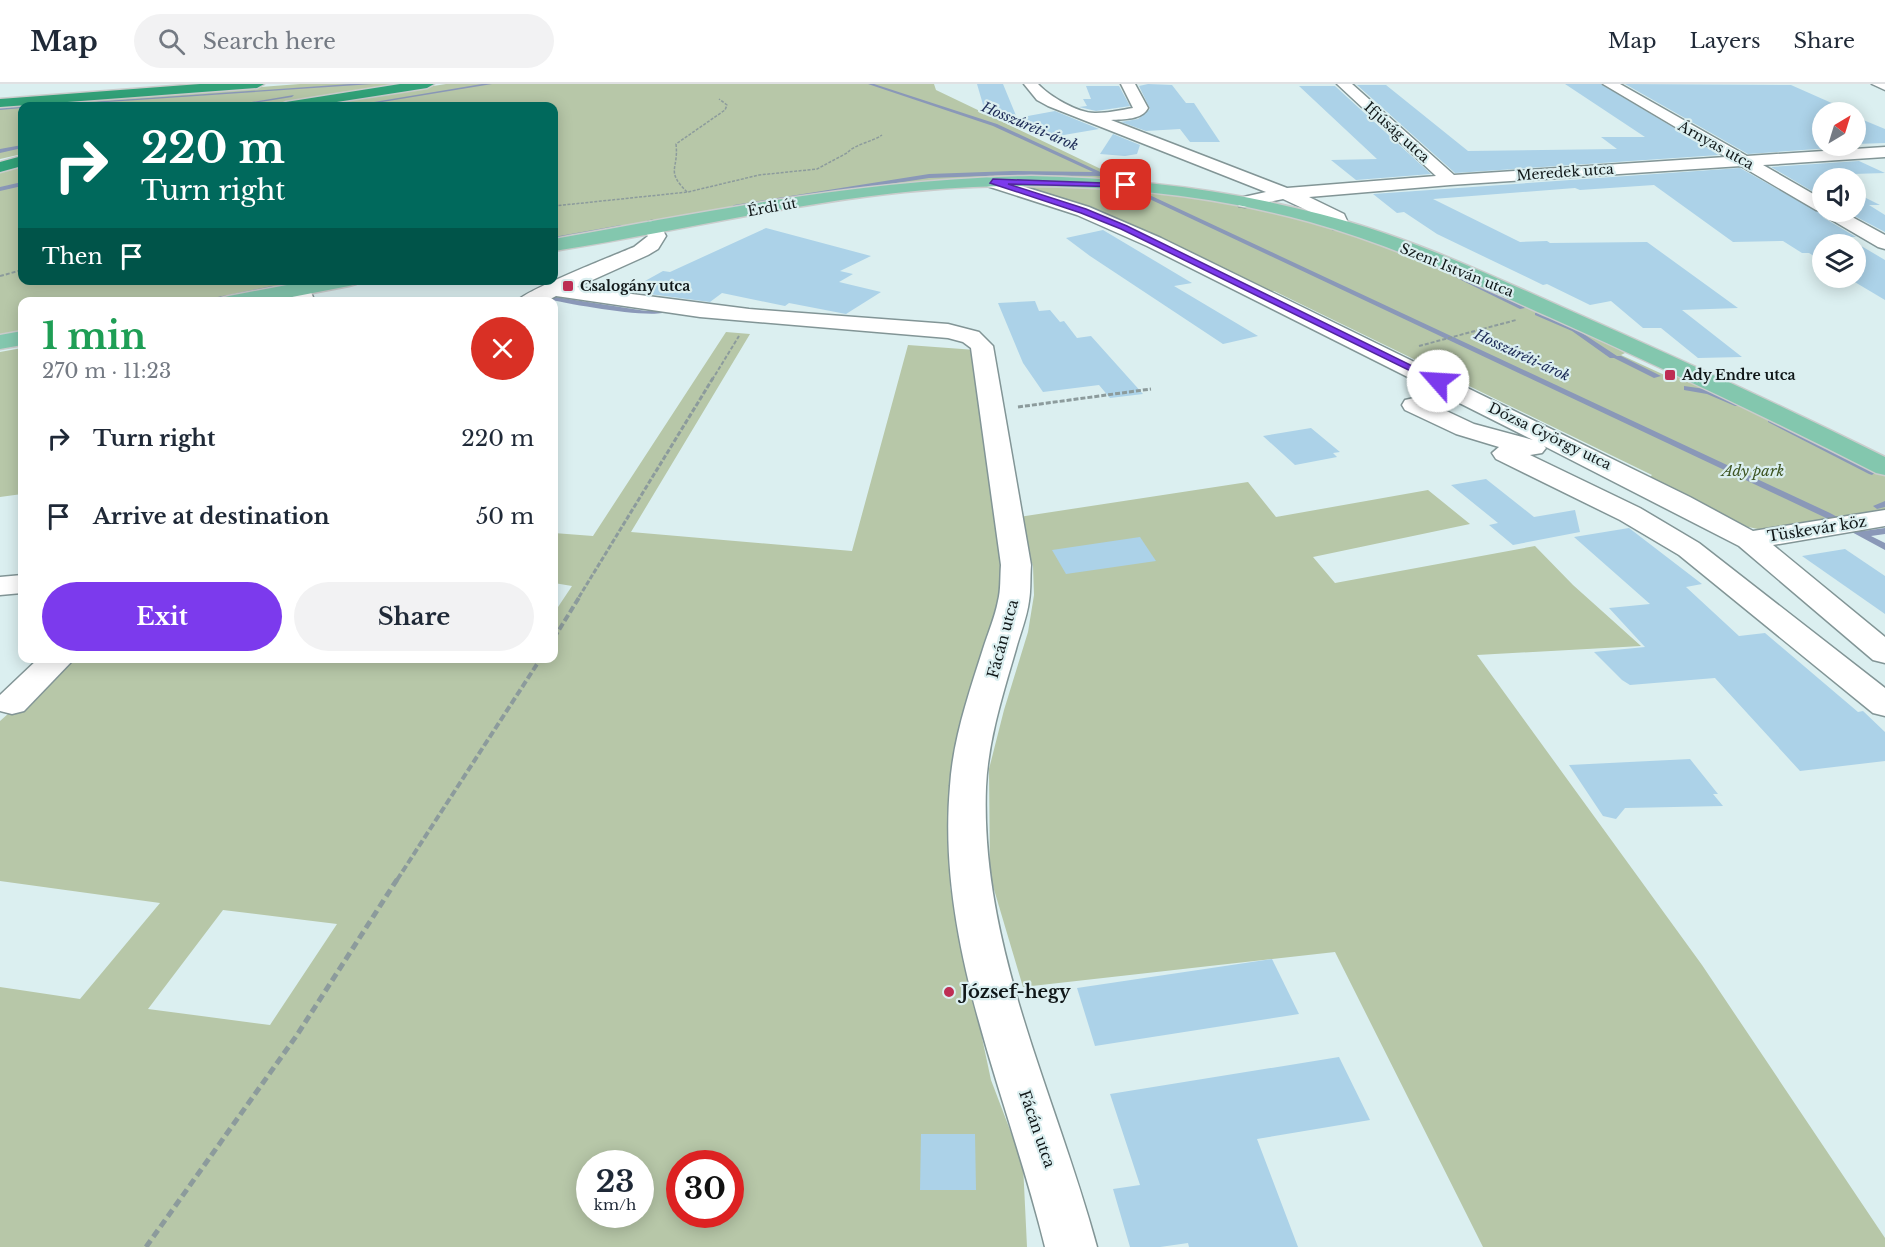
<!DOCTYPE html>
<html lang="en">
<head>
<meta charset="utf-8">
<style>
  :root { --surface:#fff; --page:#f2f2f3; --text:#1f2937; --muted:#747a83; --line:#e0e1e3; --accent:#7c3aed }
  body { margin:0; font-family:"Libre Baskerville",serif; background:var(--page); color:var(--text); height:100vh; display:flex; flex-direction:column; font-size:22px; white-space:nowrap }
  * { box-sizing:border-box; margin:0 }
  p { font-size:20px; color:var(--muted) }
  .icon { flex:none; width:33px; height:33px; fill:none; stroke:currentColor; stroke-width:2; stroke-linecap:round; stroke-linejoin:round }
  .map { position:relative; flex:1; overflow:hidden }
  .side { position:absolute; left:18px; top:213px; width:540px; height:366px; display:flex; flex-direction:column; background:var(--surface); border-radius:12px; box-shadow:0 3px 15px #0003 }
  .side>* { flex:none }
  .hud { position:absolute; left:18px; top:18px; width:540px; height:183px; border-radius:12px; box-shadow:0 3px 15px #0003; background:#00695c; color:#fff; overflow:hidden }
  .needle { width:39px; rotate:38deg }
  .tools { position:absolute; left:1812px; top:18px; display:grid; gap:12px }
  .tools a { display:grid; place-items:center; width:54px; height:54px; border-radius:50%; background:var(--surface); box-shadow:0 3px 15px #0003; font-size:30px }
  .speed { position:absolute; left:576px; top:1066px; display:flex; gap:12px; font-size:30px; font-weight:700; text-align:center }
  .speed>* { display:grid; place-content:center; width:78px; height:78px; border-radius:50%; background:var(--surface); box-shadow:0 3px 15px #0003; line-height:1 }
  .speed small { font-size:15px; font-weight:400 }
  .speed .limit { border:9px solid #d22; background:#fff; color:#111 }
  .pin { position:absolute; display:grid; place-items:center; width:51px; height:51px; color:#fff; margin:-26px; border-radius:12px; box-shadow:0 3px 9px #0006 }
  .me { position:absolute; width:66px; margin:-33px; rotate:296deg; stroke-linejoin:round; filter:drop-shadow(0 0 4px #0008) }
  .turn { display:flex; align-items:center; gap:21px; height:126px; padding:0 24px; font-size:27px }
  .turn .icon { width:78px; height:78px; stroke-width:2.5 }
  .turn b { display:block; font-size:42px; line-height:51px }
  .then { display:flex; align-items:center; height:57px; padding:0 24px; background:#0003; gap:12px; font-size:22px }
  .round { display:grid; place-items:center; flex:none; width:63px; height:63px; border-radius:32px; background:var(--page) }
  .headline { display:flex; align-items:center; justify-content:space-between; height:102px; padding:0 24px }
  h1 { font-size:36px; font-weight:700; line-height:45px; color:#1e9e55 }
  .primary-button { display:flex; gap:12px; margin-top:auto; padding:12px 24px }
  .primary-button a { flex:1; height:69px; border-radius:36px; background:var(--accent); color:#fff; font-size:24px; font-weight:700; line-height:69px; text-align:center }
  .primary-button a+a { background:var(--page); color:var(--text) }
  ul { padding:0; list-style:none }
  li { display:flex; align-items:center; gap:18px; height:78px; padding:0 24px }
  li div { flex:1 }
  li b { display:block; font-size:22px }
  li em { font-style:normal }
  header { display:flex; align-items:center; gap:36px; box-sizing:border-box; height:84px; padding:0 30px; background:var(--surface); border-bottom:2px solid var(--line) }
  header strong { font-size:28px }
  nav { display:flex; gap:33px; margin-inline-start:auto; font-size:21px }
  .search { width:420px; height:54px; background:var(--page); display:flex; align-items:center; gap:15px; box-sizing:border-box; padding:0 21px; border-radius:33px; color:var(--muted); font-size:22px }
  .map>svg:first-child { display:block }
</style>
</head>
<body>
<header>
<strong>Map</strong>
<div class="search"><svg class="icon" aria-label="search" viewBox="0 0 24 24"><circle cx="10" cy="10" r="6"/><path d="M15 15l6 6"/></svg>Search here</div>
<nav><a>Map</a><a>Layers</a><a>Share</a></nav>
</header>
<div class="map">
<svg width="1885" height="1163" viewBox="0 0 1885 1163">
  <rect width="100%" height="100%" fill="#dbeff0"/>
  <g fill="#b7c7a8" fill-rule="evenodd">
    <path d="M300 0H395L258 22H22V70L0 75V23Z"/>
    <path d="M446 0H934L936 6 1130 99 988 95 736 125 554 157V22H304Z"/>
    <path d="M22 81V196L332 197 213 217 22 218V250L0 254V86Z"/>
    <path d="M1024 101 1148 106 1244 121 1342 146 1432 179 1496 211 1590 250 1625 269 1621 271 1671 294 1675 292 1724 310 1885 390V425L1762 446 1735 440 1648 395 1652 391 1274 207 1269 208 1088 126Z"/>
    <path d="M726 248 750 250 631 448 852 467 908 261 989 267 1019 433 1248 398 1276 433 1428 406 1470 440 1313 473 1335 499 1535 462 1573 501 1641 562 1477 571 1702 881 1885 1154V1163H1483L1335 868 1023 903 990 792 989 685 1004 626 1028 548 1034 511 1033 482 1018 433 950 730V803L991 996 1023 1080 1027 1163H0V903L80 915 160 819 0 797V637L70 575 554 574V529L572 502 554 499V449L593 452ZM223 826 337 840 270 941 148 925ZM590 1080H640V1131H590ZM680 1080H730V1131H680Z"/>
    <path d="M22 264V410L0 413V268Z"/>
  </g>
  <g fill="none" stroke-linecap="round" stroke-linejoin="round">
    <g fill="#8a98b8" fill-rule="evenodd">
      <path d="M350 0H373L78 20 76 19Z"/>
      <path d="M482 0H492L358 22H350Z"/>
      <path d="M868 0H874L997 40 1111 93 1108 95 1101 92 1013 91 929 94 732 124 731 123 734 121 929 90 1013 87 1093 88 993 42Z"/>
      <path d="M294 11 292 13 236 22H228Z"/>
      <path d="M22 22H24L22 24 0 26V24Z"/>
      <path d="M22 61V64L0 69V65Z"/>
      <path d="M22 98V102L0 107V103Z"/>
      <path d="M1143 108 1830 429 1863 447 1885 444V450L1871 452 1885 459V466L1824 433 1141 111V109Z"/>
      <path d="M621 141 624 143 623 144 554 157V153Z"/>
      <path d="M1459 191 1524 223 1525 224 1520 225 1457 194 1456 193Z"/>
      <path d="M272 202 275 204 274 205 210 218H193Z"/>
      <path d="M549 212 646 227 667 225 670 227C653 236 570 220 547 215V213Z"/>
      <path d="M1535 229H1539L1576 245 1617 272H1621L1661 292 1654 294 1614 274H1610L1572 247 1535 231Z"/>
      <path d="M1684 302 1712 306 1742 320 1738 322H1735L1707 310 1684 306Z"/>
      <path d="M1768 334H1774L1876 388 1872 391 1869 390 1768 338Z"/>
      <path d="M1885 417V423L1877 425 1873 422Z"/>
    </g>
  </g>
  <g fill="#acd2e8">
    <path d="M977 0H1003L1017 34 1055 27 1099 45 1052 53 984 24Z"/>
    <path d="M1148 0 1172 1 1186 19H1194L1220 58H1190L1180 45 1146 47 1121 38 1138 35 1150 25 1139 2Z"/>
    <path d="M1565 0H1601L1719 71 1455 89 1357 1H1386L1468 67 1617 65 1601 53H1645Z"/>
    <path d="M1625 0 1791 1 1852 28H1822V62L1831 64 1748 70Z"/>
    <path d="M1086 2H1119L1130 22 1096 27 1079 23 1087 22 1083 15H1091Z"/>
    <path d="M1299 2H1335L1431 90 1356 96 1331 76 1377 75Z"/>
    <path d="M1856 33 1885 45V59L1856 60Z"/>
    <path d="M1113 50 1140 61 1137 70 1125 72 1100 70Z"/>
    <path d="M1859 77 1885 89 1820 91 1827 94H1822V113L1771 83Z"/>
    <path d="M1740 84 1820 129 1824 134 1856 153H1846L1885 176V216L1848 194H1856V160H1822V177L1809 169H1802L1783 157 1733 158 1654 101 1580 106 1575 104 1433 115 1520 158 1547 157 1550 159 1647 158 1738 224 1682 226 1742 273 1698 274 1661 244H1643L1611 217 1590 221 1547 200 1543 201 1437 150 1404 128 1397 129 1373 110Z"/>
    <path d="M1856 109 1880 121H1869L1885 131V148L1847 128H1856Z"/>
    <path d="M766 144 871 172 840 187 853 190 839 198 881 208 846 230 789 219 785 222 722 209 710 218 627 207 663 187 670 188Z"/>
    <path d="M1103 146 1192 199 1174 202 1258 252 1223 260 1090 172 1066 154Z"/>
    <path d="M1035 217 1039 227 1050 226 1060 238 1064 237 1077 254 1091 252 1143 310 1110 314 1099 301 1043 308 1023 279 998 219Z"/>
    <path d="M1311 344 1340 368 1333 369 1337 373 1295 381 1263 352Z"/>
    <path d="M1486 395 1534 433 1575 426 1580 448 1513 461 1489 441 1498 439 1451 401Z"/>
    <path d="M1629 444 1702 500 1686 503 1739 552 1765 549 1858 628 1863 627 1885 648V677L1800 687 1715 594 1630 601 1622 596 1594 568 1645 563 1609 524 1650 520 1574 453Z"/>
    <path d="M1140 453 1156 477 1066 490 1052 466Z"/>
    <path d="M1845 465 1885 492V530L1802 472Z"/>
    <path d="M1690 675 1718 710H1713L1723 722 1625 724 1616 735 1603 732 1569 681Z"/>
    <path d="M1272 875 1299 930 1095 962 1077 904Z"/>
    <path d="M1339 973 1370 1036 1257 1055 1298 1163H1189L1188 1159 1160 1163H1130L1113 1105 1140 1101 1110 1010Z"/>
    <path d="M921 1050H975L976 1106H920Z"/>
  </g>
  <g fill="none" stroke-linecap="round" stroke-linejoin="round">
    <defs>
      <g id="minor">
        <path d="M1024 0H1038C1049 12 1079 30 1096 29 1108 29 1121 26 1133 24L1121 0H1135L1148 24C1142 36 1124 35 1111 36L1287 104 1436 92 1337 0H1352L1454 91 1726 73 1603 0H1620L1747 72 1885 63V73L1763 81 1822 115V128H1843L1885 151V165L1878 163 1825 132 1822 128V127L1816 126 1741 82 1450 101 1309 113 1344 130 1349 141 1347 145H1333L1330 137 1283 115 1245 123 1239 122 1236 118 1239 114 1266 108 1048 22 1037 16Z"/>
        <path d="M1872 0H1885V6Z"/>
        <path d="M993 93 1089 123 1161 154 1690 413 1753 447 1885 426V442L1773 461 1885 553V579L1873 576 1739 462 1544 362 1546 364 1542 369 1530 371 1640 424 1699 459 1885 604V632L1873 629 1679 471 1620 436 1496 375 1492 369 1499 363 1456 350 1405 326 1402 321 1405 316 1414 314 1423 316 1474 340 1533 356 1147 162 1077 131 987 102 984 98 987 94Z"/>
        <path d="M652 137 659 139 666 152 658 165 648 171 577 203 749 225 948 240 979 248 993 262 1031 481C1030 493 1031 506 1029 517 1027 533 1020 550 1016 565 1003 610 988 656 986 703 980 864 1056 1011 1097 1163H1045C1008 1011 936 862 950 702 953 655 969 609 983 565 988 549 995 533 998 517 1001 506 1000 493 1001 481L971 264 963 258 948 254 700 233 556 212 545 218H516C523 207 615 171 634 163L648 152 643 143 645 139Z"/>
        <path d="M301 199 308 201 315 218H294L291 205 294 201Z"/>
        <path d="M22 491V509L0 511V493Z"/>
        <path d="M39 574H75L24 627 12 630 0 627V611Z"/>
      </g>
      <g id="major">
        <path d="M1031 92C1129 94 1225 105 1320 130 1404 151 1483 188 1562 223 1671 271 1779 320 1885 373V391L1876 389C1768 334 1659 282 1549 233 1471 198 1393 161 1310 138 1201 108 1085 99 973 103 831 109 693 145 554 167V155C713 126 869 95 1031 92Z"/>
        <path d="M313 196H359L356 200 349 202 266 218H219L222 214 229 212Z"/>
        <path d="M22 247V261L0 265V251Z"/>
      </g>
      <g id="highway">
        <path d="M200 0H264L257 4 0 23V15Z"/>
        <path d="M400 0H434L427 4 311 22H279L286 18Z"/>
        <path d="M22 72V82L0 88V78Z"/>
      </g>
    </defs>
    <use href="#minor" stroke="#829596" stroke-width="3"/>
    <use href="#major" stroke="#cacccc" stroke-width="3"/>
    <use href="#highway" stroke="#cacccc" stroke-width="3"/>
    <g stroke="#8c9b9c" stroke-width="1.5" stroke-dasharray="3 1.5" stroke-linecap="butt">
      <path d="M687 108C665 86 679 86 676 60L725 26 727 21 719 15"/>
      <path d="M554 122 688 108 759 91 817 85 847 69C855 60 872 58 882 51"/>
    </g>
    <g stroke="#8c9b9c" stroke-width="2" stroke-dasharray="4 2" stroke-linecap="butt">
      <path d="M0 192 22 186"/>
      <path d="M1419 262 1516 236"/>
      <path d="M712 296 739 252"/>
    </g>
    <g stroke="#8c9b9c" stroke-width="3" stroke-dasharray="5 2" stroke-linecap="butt">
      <path d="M1018 323 1151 305"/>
      <path d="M579 513 713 294"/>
    </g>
    <g stroke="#8c9b9c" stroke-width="4" stroke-dasharray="7 3" stroke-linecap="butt">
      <path d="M554 554 580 512"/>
      <path d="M397 796 541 574"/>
    </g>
    <path stroke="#8c9b9c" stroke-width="5" stroke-dasharray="8 4.5" stroke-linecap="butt" d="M146 1163 297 951 398 794"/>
    <use href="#minor" fill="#fff" fill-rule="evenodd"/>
    <use href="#major" fill="#83c7ae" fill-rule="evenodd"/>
    <use href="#highway" fill="#31a178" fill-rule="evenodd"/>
  </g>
  <path fill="#7c3aed" stroke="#51269a" stroke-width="1.5" d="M993 95 1129 100 1126 103 1008 100 1086 125 1127 142 1443 297 1435 299 1121 145 1081 129 990 99Z"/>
  <g fill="#be2e54" stroke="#dbeff0" stroke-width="2">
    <rect x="562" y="196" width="12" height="12" rx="3"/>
    <rect x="1664" y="285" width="12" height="12" rx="3"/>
    <circle cx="949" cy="908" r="6"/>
  </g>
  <g text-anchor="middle" stroke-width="4.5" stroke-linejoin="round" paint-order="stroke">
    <g font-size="14" font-style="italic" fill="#1d2b56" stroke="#dbeff0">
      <text transform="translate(1030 42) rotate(23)" y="5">Hosszúréti-árok</text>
      <text transform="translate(1522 271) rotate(25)" y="5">Hosszúréti-árok</text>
    </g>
    <g font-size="14" fill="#101718" stroke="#dbeff0">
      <text transform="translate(1397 48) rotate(42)" y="5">Ifjúság utca</text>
      <text transform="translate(1716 61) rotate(29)" y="5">Árnyas utca</text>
      <text transform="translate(1565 88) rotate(-4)" y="5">Meredek utca</text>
      <text transform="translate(772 123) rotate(-10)" y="5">Érdi út</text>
      <text transform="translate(1457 186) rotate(22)" y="5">Szent István utca</text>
      <text transform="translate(1550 352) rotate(26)" y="5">Dózsa György utca</text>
    </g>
    <g font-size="14" font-weight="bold" fill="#101718" stroke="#dbeff0" text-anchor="start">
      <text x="580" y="207">Csalogány utca</text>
      <text x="1682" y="296">Ady Endre utca</text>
    </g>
    <g font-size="15" font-style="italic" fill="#3e5523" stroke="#dbeff0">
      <text x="1753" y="392">Ady park</text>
    </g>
    <g font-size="15" fill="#101718" stroke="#dbeff0">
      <text transform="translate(1817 445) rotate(-9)" y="5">Tüskevár köz</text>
      <text transform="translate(1003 555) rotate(-75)" y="5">Fácán utca</text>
      <text transform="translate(1037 1045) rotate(71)" y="5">Fácán utca</text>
    </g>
    <g font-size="18" font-weight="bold" fill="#101718" stroke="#dbeff0" text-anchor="start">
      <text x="961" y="914">József-hegy</text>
    </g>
  </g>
</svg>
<div class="tools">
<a><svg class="needle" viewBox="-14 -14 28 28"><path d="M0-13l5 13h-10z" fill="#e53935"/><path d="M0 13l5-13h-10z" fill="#747a83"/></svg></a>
<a><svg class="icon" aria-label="sound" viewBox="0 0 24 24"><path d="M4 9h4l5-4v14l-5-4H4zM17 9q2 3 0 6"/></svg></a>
<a><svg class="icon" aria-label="layers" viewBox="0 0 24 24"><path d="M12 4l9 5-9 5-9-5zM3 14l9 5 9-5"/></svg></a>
</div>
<div class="speed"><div>23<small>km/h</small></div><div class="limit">30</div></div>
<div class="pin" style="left:1126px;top:101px;background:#d93025"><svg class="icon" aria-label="arrive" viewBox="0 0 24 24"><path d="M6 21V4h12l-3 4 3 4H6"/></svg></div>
<svg class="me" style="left:1438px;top:297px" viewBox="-20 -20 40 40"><circle r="19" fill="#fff"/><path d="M0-13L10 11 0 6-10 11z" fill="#7c3aed"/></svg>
<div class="hud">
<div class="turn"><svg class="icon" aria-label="right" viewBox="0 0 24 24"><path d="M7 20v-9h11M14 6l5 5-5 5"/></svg><div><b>220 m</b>Turn right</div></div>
<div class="then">Then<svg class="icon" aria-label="arrive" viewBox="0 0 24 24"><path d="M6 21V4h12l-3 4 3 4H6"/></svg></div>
</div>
<section class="side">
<div class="headline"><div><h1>1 min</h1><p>270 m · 11:23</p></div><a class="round" style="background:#d93025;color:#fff"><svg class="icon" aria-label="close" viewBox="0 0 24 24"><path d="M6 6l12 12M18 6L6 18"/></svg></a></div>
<ul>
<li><svg class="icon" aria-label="right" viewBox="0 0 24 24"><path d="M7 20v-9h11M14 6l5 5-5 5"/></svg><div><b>Turn right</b></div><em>220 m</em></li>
<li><svg class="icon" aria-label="arrive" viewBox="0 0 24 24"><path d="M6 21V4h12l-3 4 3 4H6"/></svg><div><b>Arrive at destination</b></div><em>50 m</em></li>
</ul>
<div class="primary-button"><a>Exit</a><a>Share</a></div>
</section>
</div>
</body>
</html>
